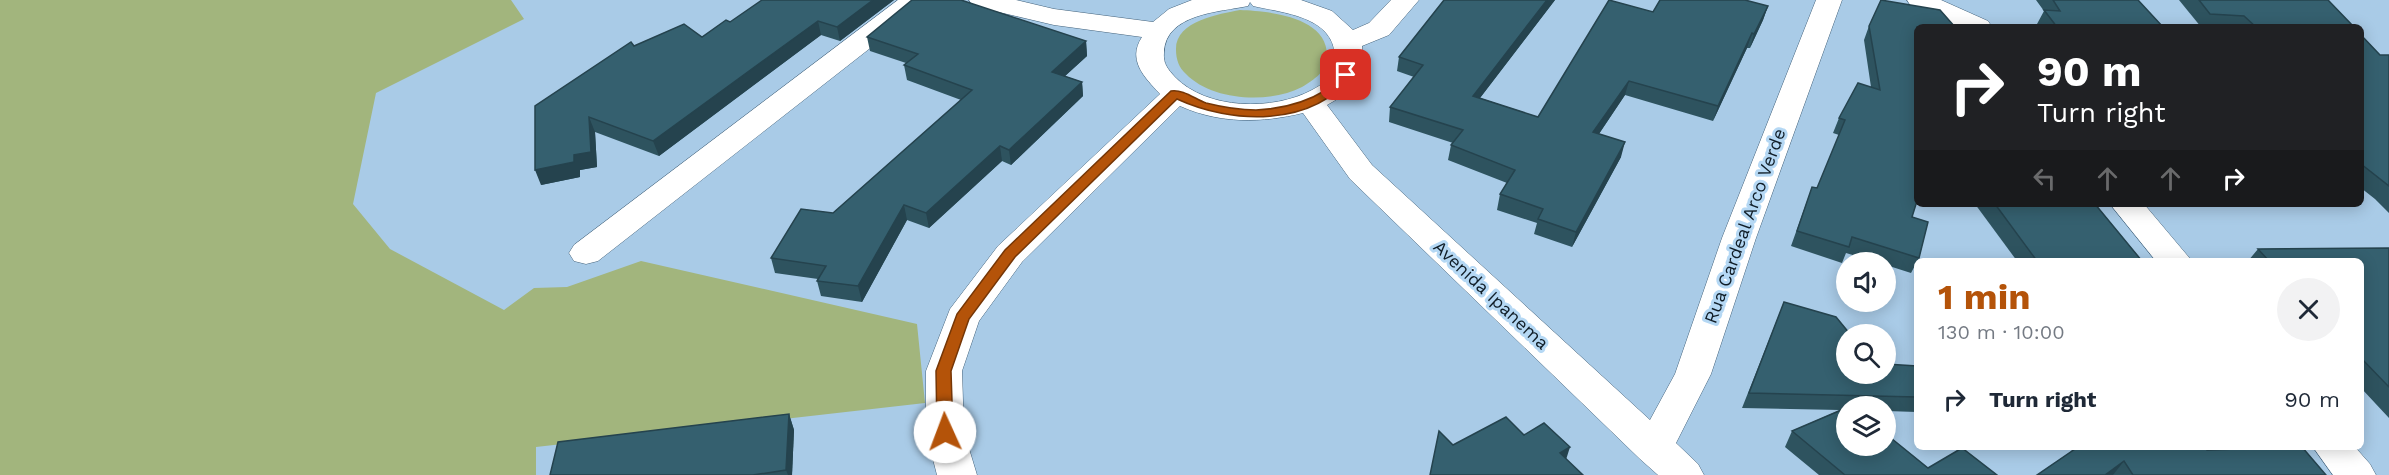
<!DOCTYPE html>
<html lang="en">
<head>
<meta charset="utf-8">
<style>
  :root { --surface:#fff; --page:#f2f2f3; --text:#1f2937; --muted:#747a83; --accent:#b45309 }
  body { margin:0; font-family:"Work Sans",sans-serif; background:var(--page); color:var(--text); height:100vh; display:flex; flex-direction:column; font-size:22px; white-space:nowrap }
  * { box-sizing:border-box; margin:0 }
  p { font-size:20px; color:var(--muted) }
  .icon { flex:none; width:33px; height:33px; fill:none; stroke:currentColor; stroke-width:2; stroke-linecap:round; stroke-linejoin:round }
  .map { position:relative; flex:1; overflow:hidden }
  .panel { position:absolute; left:1914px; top:258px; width:450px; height:192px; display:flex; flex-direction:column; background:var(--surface); border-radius:9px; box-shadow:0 3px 15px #0003 }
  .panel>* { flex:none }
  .hud { position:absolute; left:1914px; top:24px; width:450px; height:183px; border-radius:9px; box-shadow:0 3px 15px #0003; background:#202124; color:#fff; overflow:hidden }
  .tools { position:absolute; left:1836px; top:252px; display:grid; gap:12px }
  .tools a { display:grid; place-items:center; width:60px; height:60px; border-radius:50%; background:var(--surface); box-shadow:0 3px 15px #0003; font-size:30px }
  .pin { position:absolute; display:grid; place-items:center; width:51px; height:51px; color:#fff; margin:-26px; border-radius:12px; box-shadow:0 3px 9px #0006 }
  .me { position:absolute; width:66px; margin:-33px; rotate:358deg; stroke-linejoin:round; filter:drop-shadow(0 0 4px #0008) }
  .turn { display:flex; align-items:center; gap:21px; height:126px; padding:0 24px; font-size:27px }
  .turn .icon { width:78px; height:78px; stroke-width:2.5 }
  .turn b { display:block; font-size:42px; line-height:51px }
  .lanes { display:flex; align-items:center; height:57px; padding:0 24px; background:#0003; justify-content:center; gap:30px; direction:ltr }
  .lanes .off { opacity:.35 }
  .round { display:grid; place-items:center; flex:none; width:63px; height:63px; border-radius:32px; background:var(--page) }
  .headline { display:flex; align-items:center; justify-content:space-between; height:102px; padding:0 24px }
  h1 { font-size:36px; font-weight:700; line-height:45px; color:var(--accent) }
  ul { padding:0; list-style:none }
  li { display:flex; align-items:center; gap:18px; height:78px; padding:0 24px }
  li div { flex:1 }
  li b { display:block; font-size:22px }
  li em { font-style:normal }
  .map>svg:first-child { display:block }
</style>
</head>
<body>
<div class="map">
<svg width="2389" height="475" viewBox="0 0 2389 475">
  <rect width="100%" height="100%" fill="#a9cbe7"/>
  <g fill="#a2b57d">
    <path d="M0 0H511L524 19 376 93 353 204 390 249 504 310 534 288 567 287 641 261 917 324 925 403 536 447V475H0Z"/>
    <path d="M1240 10C1269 11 1329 17 1327 57 1327 71 1314 80 1302 87 1270 104 1212 101 1186 74 1179 68 1176 59 1176 50 1175 21 1219 14 1240 10Z"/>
  </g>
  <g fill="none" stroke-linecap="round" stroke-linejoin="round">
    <defs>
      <g id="minor">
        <path d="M898 0H928L924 6 598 261 586 264 574 261 569 253 574 245Z"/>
        <path d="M969 0H1016L1054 9 1153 22 1169 9 1192 0H1301L1332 11 1353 30 1369 23 1391 0H1419L1389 35 1362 46 1364 68 1346 94 1327 105 1372 165 1650 420 1675 374 1722 238 1816 0H1842L1756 238 1711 374 1676 443 1698 464 1704 475H1658L1640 459 1350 179 1303 113C1262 123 1220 124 1180 106L1022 262 979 321 962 371 964 432 977 475H937L926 432V371L950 309 998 246 1160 94C1144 77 1127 60 1142 37L1054 25 973 6ZM1250 2 1253 6C1283 13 1332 16 1335 55 1335 59 1337 65 1336 69 1332 79 1321 85 1312 90 1273 111 1207 110 1175 77 1168 69 1163 64 1164 53 1165 13 1221 12 1248 6Z"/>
        <path d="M1907 0H1941L1988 21 1992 27H1956L1911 6Z"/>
        <path d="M2110 204H2144L2192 261H2156Z"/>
        <path d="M2313 447H2355L2370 464 2376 475H2333Z"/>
      </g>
    </defs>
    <use href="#minor" stroke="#44637c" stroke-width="1"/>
    <use href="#minor" fill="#fff" fill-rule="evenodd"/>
  </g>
  <g fill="#2e535f">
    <path d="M894 0 840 41 821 35 659 156 595 132 597 167 580 170V177L541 185 634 46 702 37 730 22Z"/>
    <path d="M1444 0H1555L1480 98 1538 117 1653 12 1768 6 1763 20 1750 48H1747L1713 121 1625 95 1599 134 1621 157 1572 247 1534 234 1537 223 1497 210 1500 194 1507 183 1448 160 1451 145 1453 143 1389 122 1390 107 1414 77 1397 71 1399 57Z"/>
    <path d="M2036 0H2138L2163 27H2039L2037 24 2044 11Z"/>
    <path d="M2179 0H2328L2354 27H2201Z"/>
    <path d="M1869 26 1912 217 1919 258 1911 273 1886 265V262H1876L1846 253 1842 263 1791 246 1812 187 1817 188 1839 135 1833 133 1839 118 1871 87 1864 40Z"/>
    <path d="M2361 35 2380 55H2389V213L2375 199 2361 188Z"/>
    <path d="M867 37 1086 41 1087 56 1065 76 1082 82 1083 96 1011 165 1002 161 929 228 907 220 862 302 821 296 817 281 818 279 775 273 771 258 833 213 961 100 907 80 904 65 906 63 870 51Z"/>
    <path d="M1975 204H2095L2142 261H2017Z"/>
    <path d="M2389 248V418L2361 388V261H2248L2258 249Z"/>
    <path d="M1784 302 1846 374 1917 366V412L1886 411V406H1846V446L1928 468 1997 475H1819L1785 447 1792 431 1840 410 1742 408Z"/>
    <path d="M789 414 794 430 792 475H550Z"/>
    <path d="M2070 447H2204L2207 450 2326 475H2037L2072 451Z"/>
  </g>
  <g fill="#25434e">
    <path d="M873 0H894L840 41 837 27Z"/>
    <path d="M1547 0H1555L1470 111 1473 96Z"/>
    <path d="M1768 6 1763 20 1750 48 1754 34Z"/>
    <path d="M818 21 821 35 659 156 653 141Z"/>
    <path d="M1752 33 1747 48 1713 121 1718 106Z"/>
    <path d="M1086 41 1087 56 1053 87 1052 72Z"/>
    <path d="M1629 81 1625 95 1590 147 1593 132Z"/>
    <path d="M1082 82 1083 96 1011 165 1009 150Z"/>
    <path d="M589 117 595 132 597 167 580 170V177L541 185 535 170 574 155Z"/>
    <path d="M1625 142 1621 157 1572 247 1576 232Z"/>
    <path d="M1000 146 1002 161 929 228 926 213Z"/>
    <path d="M904 205 907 220 862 302 858 286Z"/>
    <path d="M789 414 794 430 792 475H788L786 470Z"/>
    <path d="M1570 447 1565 463 1560 453Z"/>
    <path d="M2124 461 2113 475H2105Z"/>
  </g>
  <g fill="#35606f" stroke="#25434e" stroke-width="1.5">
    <path d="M762 0H873L837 27 818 21 653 141 589 117 591 152 574 155V162L535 170V106L631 42 634 46 684 24 702 37 726 20 730 22Z"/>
    <path d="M912 0H961L1086 41 1052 72 1082 82 1009 150 1000 146 926 213 904 205 858 286 817 281 826 266 771 258 801 209 833 213 972 90 904 65 918 54 867 37Z"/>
    <path d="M1444 0H1547L1473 96 1538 117 1609 0 1653 12 1660 0H1745L1768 6 1754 34 1752 33 1718 106 1629 81 1593 132 1625 142 1576 232 1538 219 1543 209 1500 194 1515 170 1451 145 1463 130 1390 107 1423 65 1399 57Z"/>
    <path d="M1881 0 1940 10 1955 27H1917V201L1912 217 1928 222 1919 258 1852 237 1849 247 1797 231 1812 187 1817 188 1845 120 1839 118 1858 83 1880 90 1869 26Z"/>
    <path d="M2053 0H2138L2163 27H2057L2044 10 2060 11Z"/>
    <path d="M2199 0H2328L2354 27H2256L2244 16 2210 14Z"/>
    <path d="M2361 35 2380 55H2389V186L2361 164Z"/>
    <path d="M1995 204H2095L2142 261H2037Z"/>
    <path d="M2389 248V387L2361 358V261H2269L2258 249Z"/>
    <path d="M1784 302 1836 317 1850 334H1846V374H1886V364L1917 366V397L1749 393Z"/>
    <path d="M1846 408V446H1886V434L1928 468 1962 448 1997 475H1845L1792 431Z"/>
    <path d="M789 414 786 470 753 475H550L558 442Z"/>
    <path d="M1506 417 1524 435 1544 423 1570 447 1560 453 1583 475H1430L1439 431 1453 445Z"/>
    <path d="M2078 447H2204L2207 450 2302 447 2326 475H2133L2124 461 2105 475H2037Z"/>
  </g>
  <path fill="#b45309" stroke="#753606" stroke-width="1.5" d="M1346 72 1352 75C1312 128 1231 124 1177 99L1015 257 969 319 951 371 953 432 951 436 945 438 940 436 937 432 936 371 957 314 1005 250 1171 91C1183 89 1195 99 1206 103 1222 107 1239 110 1256 110 1280 109 1305 103 1326 90 1333 85 1337 75 1346 72Z"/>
  <g text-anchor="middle" stroke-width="6" stroke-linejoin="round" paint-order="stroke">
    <g font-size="18" fill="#101d27" stroke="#b5d8f4">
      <text transform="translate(1745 226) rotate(-70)" y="6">Rua Cardeal Arco Verde</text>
      <text transform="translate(1491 295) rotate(43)" y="6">Avenida Ipanema</text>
    </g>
  </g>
</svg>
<div class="tools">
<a><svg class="icon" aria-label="sound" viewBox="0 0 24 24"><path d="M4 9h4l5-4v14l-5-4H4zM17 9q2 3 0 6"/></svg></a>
<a><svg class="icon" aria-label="search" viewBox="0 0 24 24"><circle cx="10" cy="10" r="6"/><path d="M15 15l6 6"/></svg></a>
<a><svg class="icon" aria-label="layers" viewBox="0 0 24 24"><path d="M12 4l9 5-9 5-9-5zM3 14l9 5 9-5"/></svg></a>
</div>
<div class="pin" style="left:1346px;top:75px;background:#d93025"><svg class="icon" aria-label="arrive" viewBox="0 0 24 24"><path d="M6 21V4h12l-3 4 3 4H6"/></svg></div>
<svg class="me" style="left:945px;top:432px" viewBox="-20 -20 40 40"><circle r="19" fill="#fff"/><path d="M0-13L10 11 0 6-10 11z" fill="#b45309"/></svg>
<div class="hud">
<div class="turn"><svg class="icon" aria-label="right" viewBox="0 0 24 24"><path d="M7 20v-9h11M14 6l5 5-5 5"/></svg><div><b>90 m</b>Turn right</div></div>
<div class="lanes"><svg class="icon off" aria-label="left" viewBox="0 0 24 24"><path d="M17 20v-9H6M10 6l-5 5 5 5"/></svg><svg class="icon off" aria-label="ahead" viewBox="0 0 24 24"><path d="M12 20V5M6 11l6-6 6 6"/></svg><svg class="icon off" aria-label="ahead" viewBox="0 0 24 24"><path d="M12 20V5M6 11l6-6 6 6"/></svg><svg class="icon" aria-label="right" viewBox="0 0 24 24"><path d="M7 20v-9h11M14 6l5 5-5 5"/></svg></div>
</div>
<section class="panel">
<div class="headline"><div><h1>1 min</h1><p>130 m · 10:00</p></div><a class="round"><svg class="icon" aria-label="close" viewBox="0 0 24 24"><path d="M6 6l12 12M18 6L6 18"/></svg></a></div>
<ul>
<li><svg class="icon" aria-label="right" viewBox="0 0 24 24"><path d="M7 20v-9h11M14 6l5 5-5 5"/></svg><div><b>Turn right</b></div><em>90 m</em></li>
</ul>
</section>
</div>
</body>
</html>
